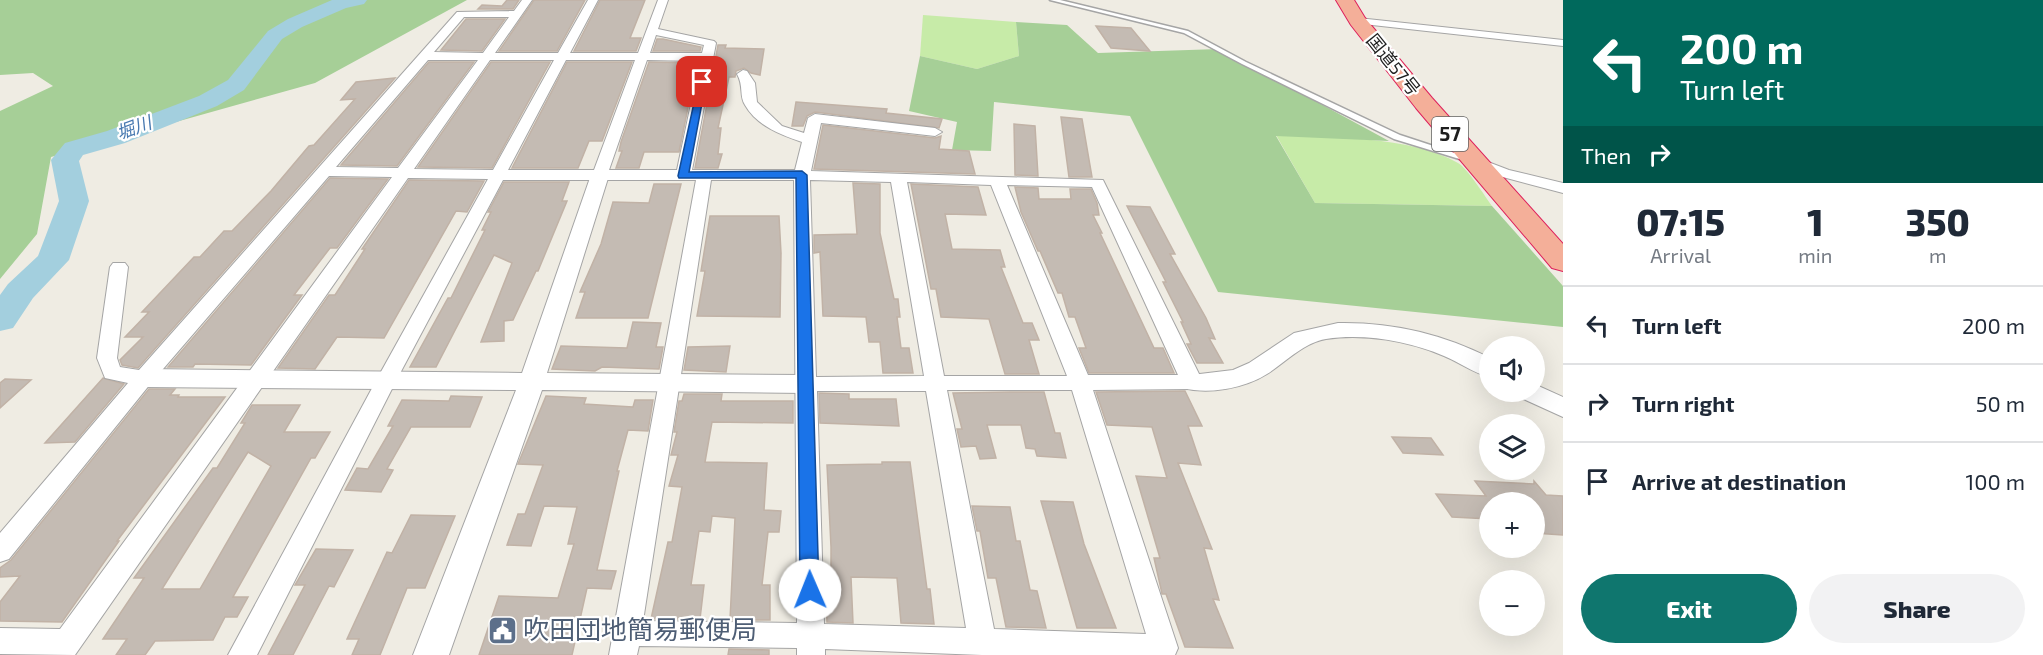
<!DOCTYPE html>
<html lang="en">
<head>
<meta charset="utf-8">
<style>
  :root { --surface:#fff; --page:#f2f2f3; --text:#1f2937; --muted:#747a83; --line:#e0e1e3; --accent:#0f766e }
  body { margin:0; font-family:"Exo 2","Noto Sans JP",sans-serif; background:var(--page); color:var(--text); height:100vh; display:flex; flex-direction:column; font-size:22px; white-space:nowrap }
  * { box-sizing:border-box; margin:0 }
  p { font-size:20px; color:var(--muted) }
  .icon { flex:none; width:33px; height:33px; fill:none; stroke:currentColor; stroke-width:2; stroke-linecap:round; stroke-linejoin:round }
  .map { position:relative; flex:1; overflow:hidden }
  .details { display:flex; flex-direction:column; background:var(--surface); width:480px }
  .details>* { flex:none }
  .hud { background:#00695c; color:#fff; overflow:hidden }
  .fabs { position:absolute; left:1479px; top:336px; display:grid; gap:12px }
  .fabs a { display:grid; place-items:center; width:66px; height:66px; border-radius:50%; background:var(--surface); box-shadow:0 6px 24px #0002; font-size:30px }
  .pin { position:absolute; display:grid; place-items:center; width:51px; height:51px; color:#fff; margin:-26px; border-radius:12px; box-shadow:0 3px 9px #0006 }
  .me { position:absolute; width:66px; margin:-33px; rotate:359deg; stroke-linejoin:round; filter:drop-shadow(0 0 4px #0008) }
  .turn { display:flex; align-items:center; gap:21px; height:126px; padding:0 18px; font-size:27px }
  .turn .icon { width:78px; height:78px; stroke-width:2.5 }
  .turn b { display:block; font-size:42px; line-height:51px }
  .then { display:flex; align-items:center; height:57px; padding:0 18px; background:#0003; gap:12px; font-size:22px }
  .eta { display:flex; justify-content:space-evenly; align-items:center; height:102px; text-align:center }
  .eta b { font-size:36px; font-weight:800; line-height:42px }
  .primary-button { display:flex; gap:12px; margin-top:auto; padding:12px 18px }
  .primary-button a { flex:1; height:69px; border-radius:36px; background:var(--accent); color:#fff; font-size:24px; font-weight:800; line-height:69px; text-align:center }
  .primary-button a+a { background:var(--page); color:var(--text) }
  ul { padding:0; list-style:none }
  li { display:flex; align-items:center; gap:18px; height:78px; padding:0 18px; border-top:2px solid var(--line) }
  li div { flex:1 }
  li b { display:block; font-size:22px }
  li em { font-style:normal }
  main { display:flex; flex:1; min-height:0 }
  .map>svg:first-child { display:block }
</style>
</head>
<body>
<main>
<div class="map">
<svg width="1563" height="655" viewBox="0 0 1563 655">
  <rect width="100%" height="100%" fill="#efece3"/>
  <g fill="#c7eba8">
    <path d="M923 15 1016 22 1019 56 977 69 920 56Z"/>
    <path d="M1276 135C1330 138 1409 135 1458 163 1468 169 1484 195 1492 206L1315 203Z"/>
  </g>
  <g fill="#a6cf97">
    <path d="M0 0H467L315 83 51 157 37 234 0 279V111L53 86 33 73 0 75Z"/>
    <path d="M1016 22 1067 25 1098 53 1219 49 1389 141 1276 136 1315 203 1492 206 1563 286V327L1218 292 1130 116 994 102 991 151 952 150 957 122 909 111 920 56 977 69 1019 56Z"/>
  </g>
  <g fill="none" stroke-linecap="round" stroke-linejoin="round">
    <path fill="#a3cfde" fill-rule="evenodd" d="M332 0H367L364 4 346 8 302 27 282 39 244 90 217 106 125 143 83 155 79 161 89 201 69 260 33 298 13 328 0 331V295L8 284 38 256 59 201 51 160 65 143 107 131 199 96 228 80 268 31 288 19Z"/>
  </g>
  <g fill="#c4bbb3" stroke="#c1b2a6" stroke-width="1.5" fill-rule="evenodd">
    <path d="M507 0H519L513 9H478L482 5 502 6Z"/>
    <path d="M534 0H585L557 51H499Z"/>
    <path d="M600 0H645L630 38H641L636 51H574Z"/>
    <path d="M466 19H505L482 51 441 50Z"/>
    <path d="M1096 26 1131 28 1150 51 1111 48Z"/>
    <path d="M657 39H663L701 47 700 51H653Z"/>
    <path d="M718 45H726L725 48 764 49 760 75 751 73 744 68 736 71 735 77H729L718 128H721L718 154H722L718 168H695Z"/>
    <path d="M429 62H474L397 166 341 165Z"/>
    <path d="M491 62H550L492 168 418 167Z"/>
    <path d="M567 62H632L602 141H589L578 168H512Z"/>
    <path d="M649 62 697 63 679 152H644L639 168H616L622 151H619L621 142Z"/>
    <path d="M395 78 138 368 122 365 120 360 143 337H125L149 312H142L194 257H200L224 231H232L271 191 309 146 314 145 355 99 341 100 356 82Z"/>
    <path d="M796 102 887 109 886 113 942 119 939 128 815 112 807 116 803 126H792Z"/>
    <path d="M1061 117 1082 119 1092 177H1069Z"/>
    <path d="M1014 124 1035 126 1038 176 1015 175Z"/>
    <path d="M823 125 935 138 941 136 939 149 969 151 975 174 814 169Z"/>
    <path d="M330 178 388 179 337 248H330L294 295H302L251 365 195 364 193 367H168Z"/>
    <path d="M409 180 484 181 467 212 456 211 384 338 337 337 315 369 278 368 329 295H335L365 249H362Z"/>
    <path d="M504 182H569L562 201H567L538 271H536L513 320 504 321V341L481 342 512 263 494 255 436 367H410L448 298H451L485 230H482L491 212H488Z"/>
    <path d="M853 183 880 184V233L894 299H898L900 317H897L901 348H909L913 373H883L880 342H869L866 317 823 316 820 252 814 253V235L857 234Z"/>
    <path d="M654 184H681L648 318H576L585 292H580L601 244 613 202 649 203Z"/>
    <path d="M911 184 978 187 986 215 945 214 952 249 1000 250 1005 267H1001L1023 323H1032L1039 340H1029L1039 374H1005L989 319 941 317 936 289H931Z"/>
    <path d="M1015 187 1038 188 1039 199H1071L1070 189H1091L1097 203 1099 215H1093L1102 233H1100L1154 348H1163L1174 373H1089L1079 348H1086L1075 317H1069L1062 293H1058L1040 251H1038L1021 212Z"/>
    <path d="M1127 206 1150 207 1175 254H1170L1206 318 1215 339 1209 338 1223 363H1197L1187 344H1191L1181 322H1183L1163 282H1166Z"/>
    <path d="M710 216H779L781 253 780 317 697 316 705 271H701Z"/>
    <path d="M633 322 661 323 656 347H663L659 369 602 367 595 371 552 369 561 346 627 348Z"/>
    <path d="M730 346 726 372 684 370 688 347Z"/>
    <path d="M103 378 124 384 75 442 45 443Z"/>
    <path d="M5 379 31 380 0 408V383Z"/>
    <path d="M149 389H175L170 395H179L178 397H225L117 541H119L62 622 0 621V602L20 576 0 577V568L11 560Z"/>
    <path d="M1185 391 1202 426H1188L1201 465 1178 463 1212 549 1204 548 1219 600 1213 599 1233 648 1185 647 1166 594H1162L1161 589 1154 558H1160L1136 476 1167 478 1152 427 1107 425 1096 392Z"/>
    <path d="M1010 392H1044L1055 433H1060L1066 458 1037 456 1035 449 1026 448 1021 425H987L996 458 980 459 976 446 961 447 957 429H962L953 393Z"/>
    <path d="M819 393 849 394V399H896L899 426 820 423Z"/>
    <path d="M684 394H722L721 401H793V423L712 422 705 462 767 463 764 510 781 511 779 532H768L762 585H770V620H730L735 518 712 516 710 532 699 531 691 585H704L700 619H651L668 542H672L682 487 669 486 678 455H671L677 432H674L679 401H682Z"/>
    <path d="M451 396 482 397 470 427H411L387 469 393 470 381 492 345 490 357 468 368 469 393 426H388L402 400 449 401Z"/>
    <path d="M546 396 586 398 584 404 633 407 635 400H653L648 431 628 430 617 471H619L597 570 616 571 611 589 587 588 572 655H479L499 596 558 598 574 544H568L577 507 544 506 531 546 507 545 518 514H525L543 465 518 464Z"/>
    <path d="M252 405H300L284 432H330L315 458H311L233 597H248L237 617H225L213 640 155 641 145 655H116L127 639H103L144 578H134L213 468H217L245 423H241ZM248 452 271 466 200 589H162Z"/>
    <path d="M1392 437 1431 438 1443 455 1403 453Z"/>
    <path d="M882 462H910L927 589H930L934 624 901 623 897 578 851 577 853 623 827 622 826 585H831V547L827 465 882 464Z"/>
    <path d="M1475 481 1534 484V481L1546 495 1563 496V535L1534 533V502L1490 501V519L1452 517 1436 494 1486 496Z"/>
    <path d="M1041 501 1073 502 1084 544 1116 628H1077Z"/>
    <path d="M972 506 1010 507 1016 541H1020L1030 590 1037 591 1046 628 1006 627 996 578H988L980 531H977Z"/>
    <path d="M411 515 455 516 425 588H407L380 655H352L359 639H347L387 552 392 553Z"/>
    <path d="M316 549 353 550 334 587 329 586 293 655H268L305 585H295Z"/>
    <path d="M729 649 769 650V655H728Z"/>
  </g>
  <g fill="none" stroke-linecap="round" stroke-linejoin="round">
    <defs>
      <path id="service" d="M1050 0H1060L1188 31 1246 62 1400 135 1473 159 1469 161H1466L1394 139 1242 64 1184 33Z"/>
      <g id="minor">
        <path d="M522 0H532L495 53H558L588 0H598L570 53H638L658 0H668L658 29 714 41 716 43 692 170H795L802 142C781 135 757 126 745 105 739 96 744 86 737 74L743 70 747 71 755 83 757 102 782 126 804 133 808 118 815 114 935 128 942 132 935 136 821 123 811 171 1103 180 1203 382 1199 387 1192 389 1093 390 1178 648 1175 655H982L825 649V655H797V648L639 646 637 655H609L696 180H503L397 379 257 655H228L377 379 488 179 408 178 75 655 0 654V628L60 629 392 177 329 176 151 383 9 559 0 562V533L128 383 105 378 97 358 110 267 113 263H125L128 267 117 358 120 367 139 370 457 12 514 11ZM464 17H509L483 53 434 52ZM656 35 704 45 702 53H650ZM428 60H478L398 168 336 167ZM490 60H554L493 170 414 169ZM566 60H635L594 170H508ZM647 60 700 61 677 170H609ZM711 180H794L797 623 643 621ZM810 180 891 182 924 376 816 377ZM907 182 991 185 1067 376H944ZM1007 185 1092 187 1178 375H1088ZM947 390H1072L1146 634 994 629ZM817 391H926L966 628 824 624Z"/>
        <path d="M1358 18 1563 40V46L1354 23 1353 21Z"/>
        <path d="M1475 157 1509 170 1563 183V193L1499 176 1470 164 1468 161Z"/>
      </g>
      <g id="tertiary">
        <path d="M600 169 607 171 609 175 547 373 805 375 814 378 818 384 814 390 805 393 542 390 449 655H413L516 390 144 387 135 384 131 378 135 372 144 369 522 373 591 175 593 171Z"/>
        <path d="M1338 323C1391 322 1443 334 1490 358V377C1473 373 1459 362 1444 356 1409 341 1364 333 1326 339 1303 343 1286 362 1267 374 1245 388 1209 395 1183 388L1179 382 1183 376 1233 370 1249 363 1294 333Z"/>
        <path d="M1534 384 1563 397V417L1521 398 1517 392H1534Z"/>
      </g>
      <path id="trunk" d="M1336 0H1354L1365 18 1432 98 1563 244V271L1552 268 1416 108 1351 25Z"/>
    </defs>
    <use href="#service" stroke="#a5a5a5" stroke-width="3"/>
    <use href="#minor" stroke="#a5a5a5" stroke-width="2"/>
    <use href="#tertiary" stroke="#a5a5a5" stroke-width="2"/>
    <use href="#trunk" stroke="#de205c" stroke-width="2"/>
    <use href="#service" fill="#fff" fill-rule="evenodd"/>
    <use href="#minor" fill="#fff" fill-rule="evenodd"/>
    <use href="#tertiary" fill="#fff" fill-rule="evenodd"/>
    <use href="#trunk" fill="#f4af99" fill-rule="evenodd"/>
  </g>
  <path fill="#1a73e8" stroke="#114b97" stroke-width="1.5" d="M699 80 706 82 689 172 802 171 807 175 819 590 816 596 810 598 803 596 800 590 796 178H679L678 176Z"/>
  <defs>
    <symbol id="civic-square" viewBox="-11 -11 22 22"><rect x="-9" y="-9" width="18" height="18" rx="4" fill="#5c6f8a" stroke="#fff"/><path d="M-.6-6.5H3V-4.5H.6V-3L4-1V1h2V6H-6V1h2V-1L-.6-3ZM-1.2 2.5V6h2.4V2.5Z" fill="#fff"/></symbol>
  </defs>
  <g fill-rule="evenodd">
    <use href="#civic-square" x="486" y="614" width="33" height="33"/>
  </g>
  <g text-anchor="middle" stroke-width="4.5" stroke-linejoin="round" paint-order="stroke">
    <g font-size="18" fill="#1e1e1e" stroke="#fff">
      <text transform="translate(1393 65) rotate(51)" y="6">国道57号</text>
    </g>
    <g font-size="18" font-style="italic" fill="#4879b0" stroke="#fff">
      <text transform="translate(134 128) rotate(-20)" y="6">堀川</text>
    </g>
    <rect fill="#fff" stroke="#626262" stroke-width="1.5" x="1432" y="117" width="36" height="34" rx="4.5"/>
    <g font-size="20" font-weight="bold" fill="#1e1e1e">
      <text x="1450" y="141">57</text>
    </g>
    <g font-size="26" fill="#4e5e75" stroke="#fff" text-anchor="start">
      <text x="523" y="639">吹田団地簡易郵便局</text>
    </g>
  </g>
</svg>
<div class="fabs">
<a><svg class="icon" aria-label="sound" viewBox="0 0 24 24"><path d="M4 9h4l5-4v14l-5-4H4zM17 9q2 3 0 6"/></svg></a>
<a><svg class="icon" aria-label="layers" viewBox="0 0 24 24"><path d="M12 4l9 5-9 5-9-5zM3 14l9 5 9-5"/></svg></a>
<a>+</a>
<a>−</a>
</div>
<div class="pin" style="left:702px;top:82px;background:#d93025"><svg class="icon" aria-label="arrive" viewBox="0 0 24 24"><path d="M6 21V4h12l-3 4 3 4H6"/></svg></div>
<svg class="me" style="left:810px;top:590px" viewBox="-20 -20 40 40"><circle r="19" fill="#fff"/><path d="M0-13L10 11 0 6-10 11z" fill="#1a73e8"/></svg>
</div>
<section class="details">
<div class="hud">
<div class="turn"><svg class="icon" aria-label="left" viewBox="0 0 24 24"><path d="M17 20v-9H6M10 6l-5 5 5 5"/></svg><div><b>200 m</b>Turn left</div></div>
<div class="then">Then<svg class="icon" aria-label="right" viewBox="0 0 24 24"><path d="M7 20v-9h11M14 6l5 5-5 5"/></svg></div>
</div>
<div class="eta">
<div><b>07:15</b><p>Arrival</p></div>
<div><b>1</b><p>min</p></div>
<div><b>350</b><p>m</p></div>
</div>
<ul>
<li><svg class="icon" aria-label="left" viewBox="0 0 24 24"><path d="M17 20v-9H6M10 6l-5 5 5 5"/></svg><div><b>Turn left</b></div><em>200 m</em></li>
<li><svg class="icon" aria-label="right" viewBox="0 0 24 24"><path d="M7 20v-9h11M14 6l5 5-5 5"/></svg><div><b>Turn right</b></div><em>50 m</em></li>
<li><svg class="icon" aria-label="arrive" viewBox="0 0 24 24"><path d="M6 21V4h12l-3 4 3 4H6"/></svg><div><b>Arrive at destination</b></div><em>100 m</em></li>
</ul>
<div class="primary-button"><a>Exit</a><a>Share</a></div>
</section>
</main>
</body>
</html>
